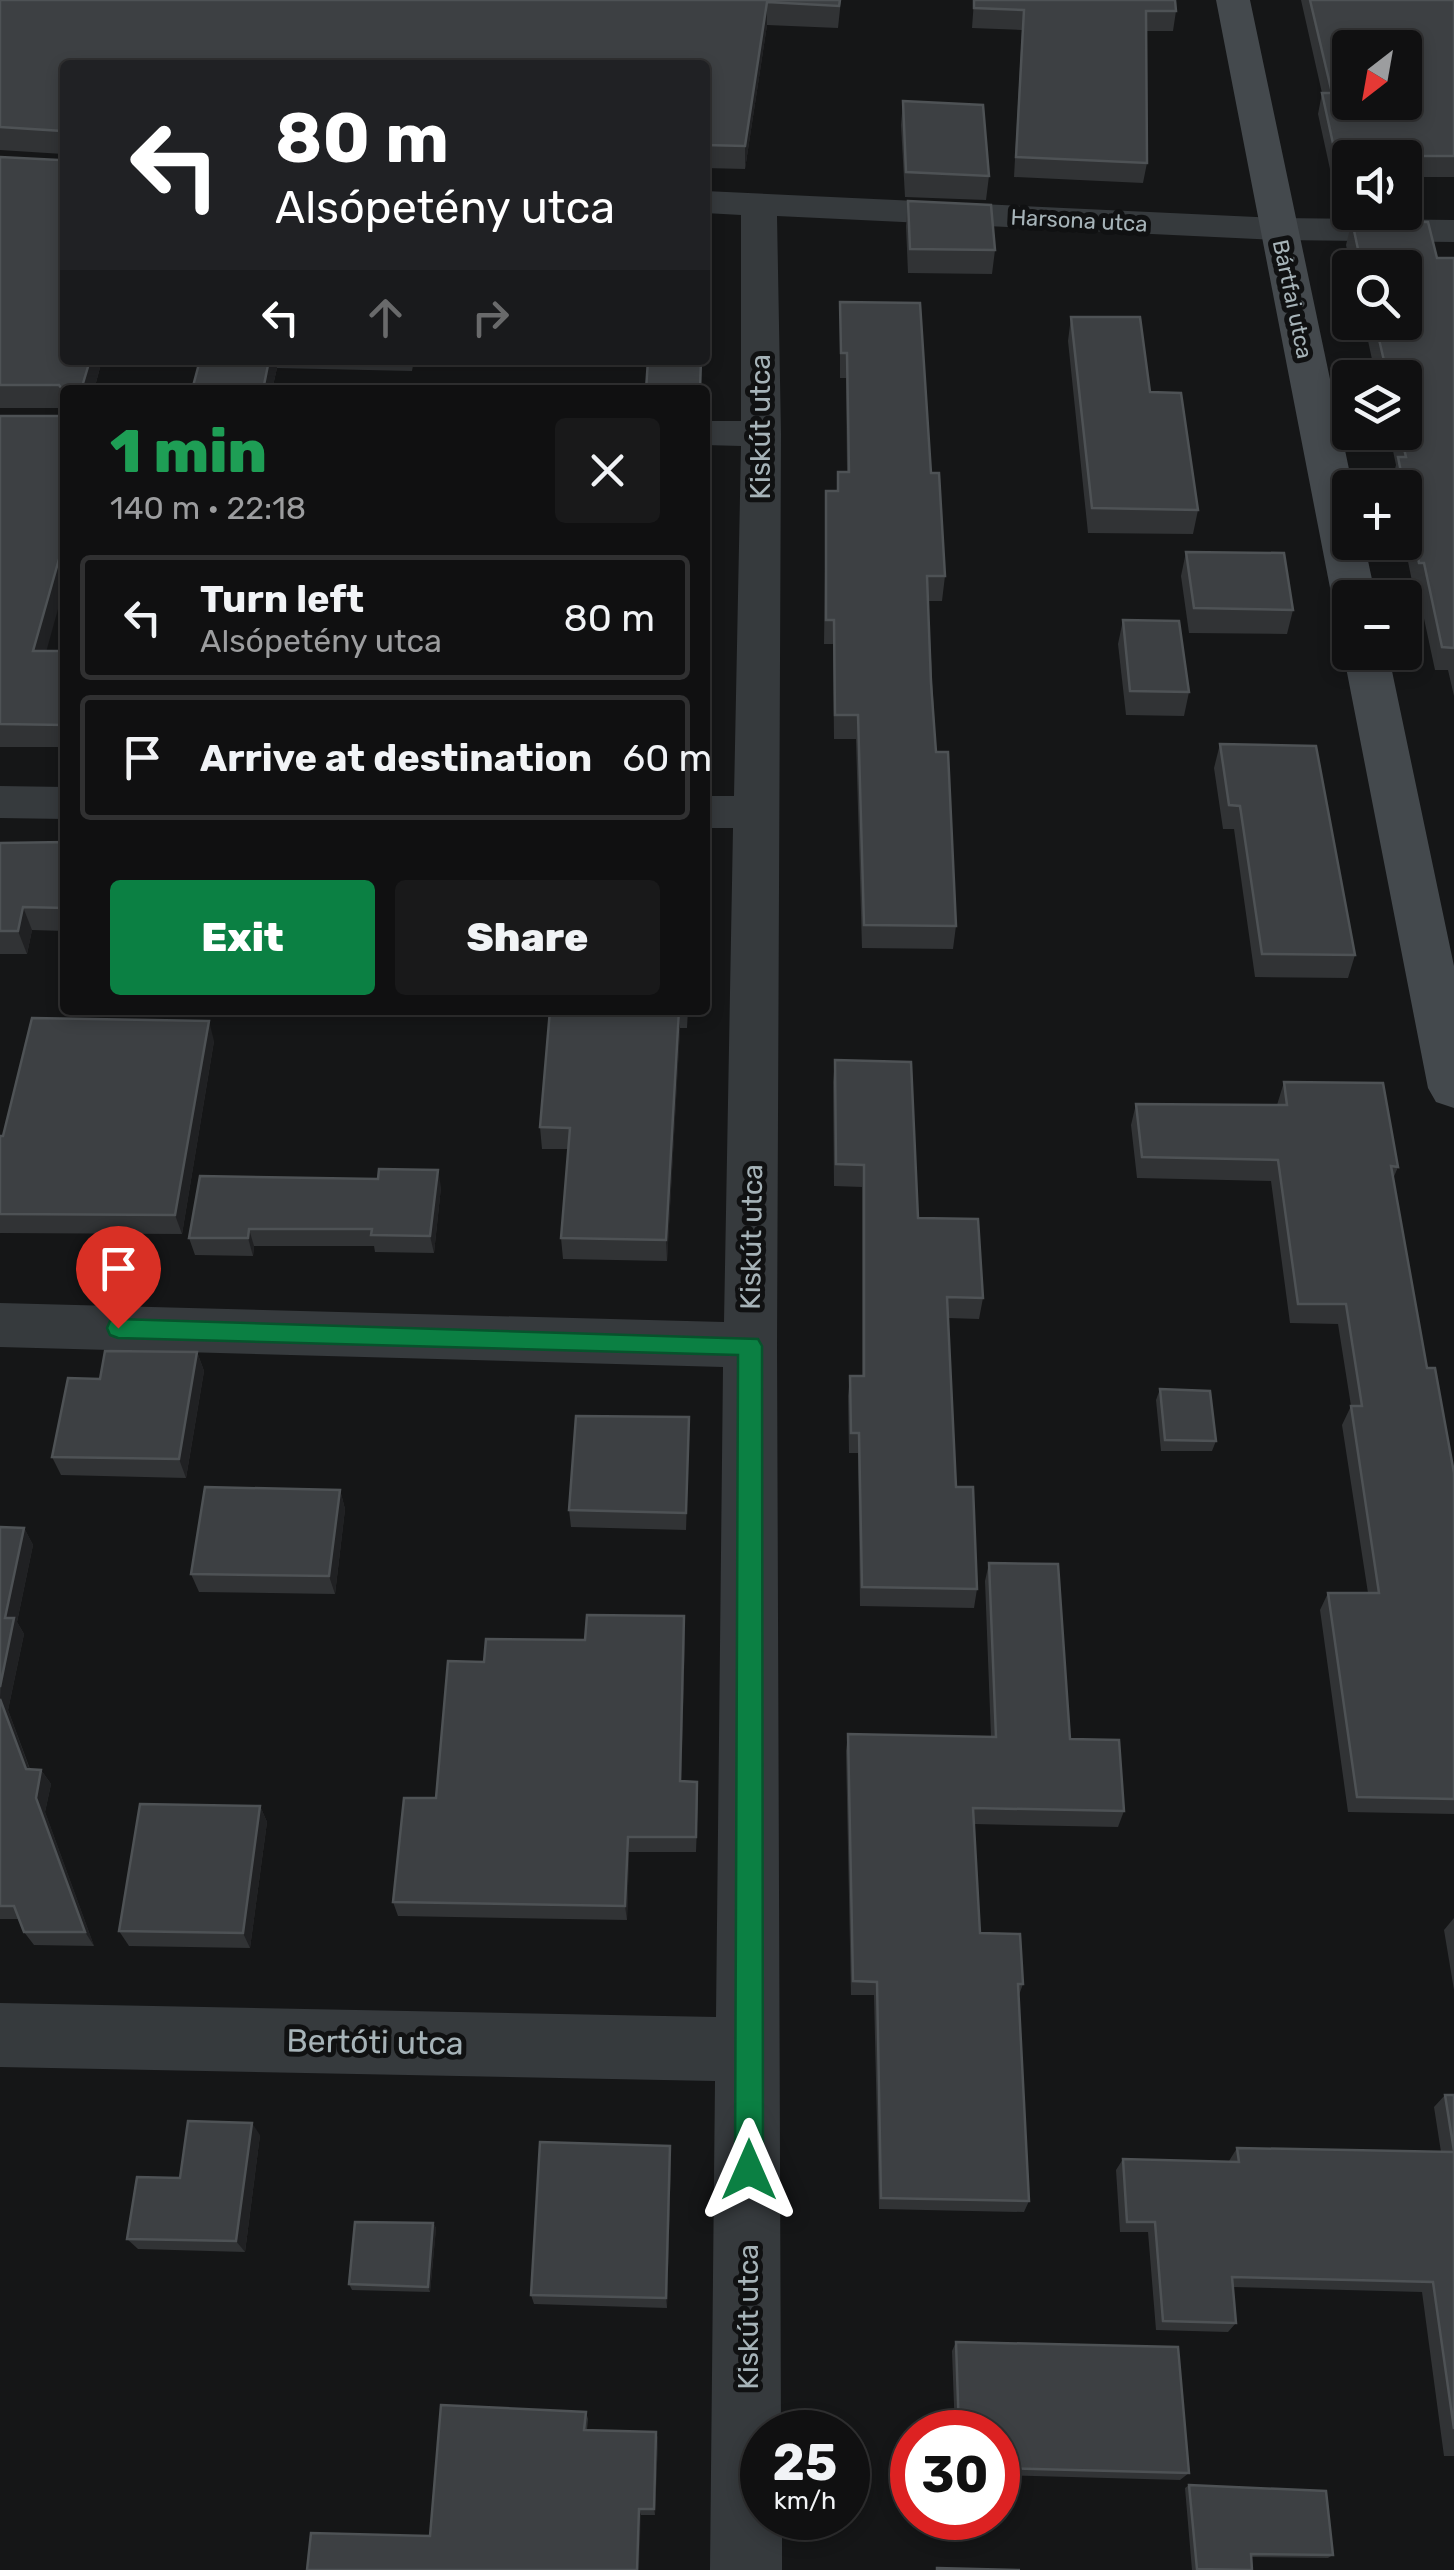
<!DOCTYPE html>
<html lang="en">
<head>
<meta charset="utf-8">
<style>
  :root { --surface:#101011; --page:#19191a; --text:#f1f3f6; --muted:#9c9d9f; --line:#303031; --accent:#0b8043 }
  body { margin:0; font-family:Rubik,sans-serif; background:var(--page); color:var(--text); height:100vh; display:flex; flex-direction:column; font-size:38px; white-space:nowrap }
  * { box-sizing:border-box; margin:0 }
  p { font-size:32px; color:var(--muted) }
  .icon { flex:none; width:55px; height:55px; fill:none; stroke:currentColor; stroke-width:2; stroke-linecap:round; stroke-linejoin:round }
  .map { position:relative; flex:1; overflow:hidden }
  .details { position:absolute; left:60px; top:385px; width:650px; height:630px; display:flex; flex-direction:column; background:var(--surface); border-radius:10px; box-shadow:0 5px 15px #0003,0 0 0 2px var(--line) }
  .details>* { flex:none }
  .top-card { position:absolute; left:60px; top:60px; width:650px; height:305px; border-radius:10px; box-shadow:0 5px 15px #0003,0 0 0 2px var(--line); background:#202124; color:#fff; overflow:hidden }
  .needle { width:65px; rotate:211deg }
  .fabs { position:absolute; left:1332px; top:30px; display:grid; gap:20px }
  .fabs a { display:grid; place-items:center; width:90px; height:90px; border-radius:10px; background:var(--surface); box-shadow:0 5px 15px #0003,0 0 0 2px var(--line); font-size:50px }
  .speed { position:absolute; left:740px; top:2410px; display:flex; gap:20px; font-size:50px; font-weight:700; text-align:center }
  .speed>* { display:grid; place-content:center; width:130px; height:130px; border-radius:50%; background:var(--surface); box-shadow:0 5px 15px #0003,0 0 0 2px var(--line); line-height:1 }
  .speed small { font-size:25px; font-weight:400 }
  .speed .limit { border:15px solid #d22; background:#fff; color:#111 }
  .pin { position:absolute; display:grid; place-items:center; width:85px; height:85px; color:#fff; margin:-102px -42px; border-radius:50% 50% 50% 0; rotate:-45deg; box-shadow:0 0 10px #0007 }
  .pin .icon { rotate:45deg }
  .me { position:absolute; width:110px; margin:-55px; rotate:0deg; stroke-linejoin:round; filter:drop-shadow(0 0 8px #0008) }
  .turn { display:flex; align-items:center; gap:35px; height:210px; padding:0 50px; font-size:45px }
  .turn .icon { width:130px; height:130px; stroke-width:2.5 }
  .turn b { display:block; font-size:70px; line-height:85px }
  .lanes { display:flex; align-items:center; height:95px; padding:0 50px; background:#0003; justify-content:center; gap:50px; direction:ltr }
  .lanes .off { opacity:.35 }
  .round { display:grid; place-items:center; flex:none; width:105px; height:105px; border-radius:10px; background:var(--page) }
  .summary { display:flex; align-items:center; justify-content:space-between; height:170px; padding:0 50px }
  h1 { font-size:60px; font-weight:800; line-height:75px; color:#1e9e55 }
  .cta { display:flex; gap:20px; margin-top:auto; padding:20px 50px }
  .cta a { flex:1; height:115px; border-radius:10px; background:var(--accent); color:#fff; font-size:40px; font-weight:800; line-height:115px; text-align:center }
  .cta a+a { background:var(--page); color:var(--text) }
  ul { padding:0; list-style:none }
  li { display:flex; align-items:center; gap:30px; height:125px; margin:0 20px 15px; padding:0 30px; border:5px solid var(--line); border-radius:10px }
  li div { flex:1 }
  li b { display:block; font-size:38px }
  li em { font-style:normal }
  .map>svg:first-child { display:block }
</style>
</head>
<body>
<div class="map">
<svg width="1454" height="2570" viewBox="0 0 1454 2570">
  <rect width="100%" height="100%" fill="#151617"/>
  <g fill="none" stroke-linecap="round" stroke-linejoin="round">
    <g fill="#363a3d" fill-rule="evenodd">
      <path d="M705 191 1279 218 1454 220V242L1279 240 777 216 781 434 777 1345 781 2432H762V2518H782V2570H710L715 2081 0 2067V2003L716 2017 723 1367 0 1347V1303L724 1322 733 828H705V796H734L741 446 705 445V421H741V215L705 213Z"/>
      <path d="M0 786 65 787V819L0 818Z"/>
    </g>
    <g fill="#44494d" fill-rule="evenodd">
      <path d="M1216 0H1250L1353 488 1350 542H1364L1376 598H1350V612L1338 608 1332 598Z"/>
      <path d="M1350 641V652H1388L1454 966V1108L1436 1102 1428 1088 1343 652Z"/>
    </g>
  </g>
  <g fill="#313335" fill-rule="evenodd">
    <path d="M0 0H841L838 28 767 25 745 169 705 168V65H65V360H102L94 390H65L46 651H65V747H0V416H59L62 413V408H0V157L59 160 63 156V154L0 150Z"/>
    <path d="M974 0 1176 11 1173 31H1146L1147 163 1143 183 1014 177 1022 30 972 28Z"/>
    <path d="M1301 0H1454V177H1416L1420 195 1414 216 1340 215 1318 114 1322 93ZM1350 158H1405V212H1350Z"/>
    <path d="M903 101 989 176 986 200 905 197 901 125Z"/>
    <path d="M908 201 995 250 992 274 908 273 906 226Z"/>
    <path d="M1352 221 1437 258H1454V696L1448 670H1435L1417 586H1413L1404 542 1405 488H1393L1392 480 1396 465 1389 432H1405V378H1376L1364 322H1405V268H1351L1346 245Z"/>
    <path d="M840 302 931 473 945 576 942 601H928L936 752 956 926 953 949 862 948 856 739H834L833 644H824L826 491H837L838 472H847L846 378H840Z"/>
    <path d="M1071 317 1150 392 1198 510 1193 534 1088 533 1068 341Z"/>
    <path d="M200 360H414L412 371 277 368 272 390H192Z"/>
    <path d="M1186 552 1293 610 1287 634 1189 633 1181 576Z"/>
    <path d="M1123 620 1189 692 1184 716 1126 715 1118 644Z"/>
    <path d="M1220 744 1355 955 1348 978 1255 977 1234 829H1223L1214 768Z"/>
    <path d="M65 842V931L32 930 27 954H0V843Z"/>
    <path d="M550 1010H688L687 1028H680L667 1261 563 1259 561 1238 568 1149H542L540 1127Z"/>
    <path d="M214 1041 182 1234 0 1233V1136H3Z"/>
    <path d="M835 1060 918 1218 983 1298 979 1319 948 1318 956 1487 977 1589 974 1608 860 1606 858 1453H849L848 1396 850 1376H862V1187L834 1186 833 1082Z"/>
    <path d="M1284 1082 1398 1167 1393 1179 1427 1368 1454 1473V1814L1348 1812 1320 1610 1328 1593H1368L1342 1425 1351 1406 1338 1324 1290 1323 1271 1181 1137 1178 1131 1125 1136 1104 1277 1105Z"/>
    <path d="M441 1187 434 1253 375 1252 374 1246H254L253 1256 195 1255 189 1238Z"/>
    <path d="M197 1352 204 1371 186 1478 61 1475 52 1457 100 1379Z"/>
    <path d="M1160 1389 1216 1441 1212 1451H1161L1156 1400Z"/>
    <path d="M689 1435 686 1530 571 1527 569 1510Z"/>
    <path d="M340 1490 345 1509 335 1594 199 1592 191 1574Z"/>
    <path d="M0 1527 24 1528 33 1545 17 1622 24 1634 8 1710 30 1769 41 1770 51 1784 45 1812 94 1946 34 1945 24 1932 19 1919H0Z"/>
    <path d="M989 1563 1070 1739 1124 1811 1118 1827 974 1824 980 1933 1023 1984 1018 1998 1029 2201 1024 2212 879 2209 874 1995H851L846 1751 848 1734 991 1737 985 1581Z"/>
    <path d="M685 1634 681 1781 698 1798 696 1852H629L627 1920 398 1916 393 1902 436 1798 484 1662 585 1640Z"/>
    <path d="M260 1806 267 1822 250 1948 129 1946 119 1931Z"/>
    <path d="M1454 1918V1990L1444 1930Z"/>
    <path d="M1445 2095H1454V2456H1444L1422 2292 1233 2287 1236 2323 1228 2332 1156 2330 1148 2232H1120L1116 2170 1123 2159 1229 2161 1237 2148 1441 2152 1434 2107Z"/>
    <path d="M260 2135 245 2252 138 2249 127 2239 180 2178Z"/>
    <path d="M671 2158 667 2308 534 2304 531 2295Z"/>
    <path d="M433 2223 436 2228 430 2292 352 2290 349 2284Z"/>
    <path d="M956 2342 1189 2473 1180 2480 998 2475V2432H955L952 2351Z"/>
    <path d="M586 2412 588 2419 587 2430 656 2432 658 2439 655 2515H641L430 2536Z"/>
    <path d="M1189 2485 1333 2555 1328 2558 1251 2557 1252 2570H1192L1185 2488Z"/>
  </g>
  <g fill="#202123">
    <path d="M767 2V25L745 169V146Z"/>
    <path d="M90 360H102L94 390H81Z"/>
    <path d="M269 360H276L277 368 272 390H263Z"/>
    <path d="M65 538V584L40 674 33 651Z"/>
    <path d="M23 907 32 930 27 954 18 931Z"/>
    <path d="M679 1010 680 1028 667 1261 666 1240Z"/>
    <path d="M209 1021 214 1041 182 1234 175 1215Z"/>
    <path d="M438 1170 441 1187 434 1253 430 1236Z"/>
    <path d="M249 1229 254 1246 253 1256 248 1238Z"/>
    <path d="M197 1352 204 1371 186 1478 179 1459Z"/>
    <path d="M689 1417V1435L686 1530V1513Z"/>
    <path d="M340 1490 345 1509 335 1594 329 1576Z"/>
    <path d="M24 1528 33 1545 17 1622 24 1634 8 1710 35 1784 26 1769 0 1699 5 1618Z"/>
    <path d="M684 1616 685 1634 681 1797 680 1781Z"/>
    <path d="M41 1770 51 1784 45 1812 94 1946 85 1932 36 1798Z"/>
    <path d="M260 1806 267 1822 250 1948 243 1933Z"/>
    <path d="M628 1837 629 1852 627 1920 625 1906Z"/>
    <path d="M252 2123 260 2135 245 2252 236 2241Z"/>
    <path d="M670 2146 671 2158 667 2308 666 2298Z"/>
    <path d="M433 2223 436 2228 430 2292 428 2287Z"/>
    <path d="M656 2432 658 2439 655 2515 654 2509Z"/>
    <path d="M639 2509 641 2515 639 2570H637Z"/>
  </g>
  <g fill="#3d4043" stroke="#4e5255" stroke-width="2.5" fill-rule="evenodd">
    <path d="M0 0H840L839 6 767 2 745 146 705 145V65H65V360H90L81 390H65V538L33 651H65V725L0 724V416H59L62 413V389L59 385H0V157L59 160 63 156 62 131 0 127Z"/>
    <path d="M974 0H1175L1176 11H1146L1147 163 1016 157 1024 10 974 8Z"/>
    <path d="M1310 0H1454V156H1410L1420 195 1405 194V158H1350V194H1344L1322 93H1332ZM1350 48H1405V102H1350Z"/>
    <path d="M903 101 983 105 989 176 906 172Z"/>
    <path d="M908 201 991 205 995 250 910 249Z"/>
    <path d="M1352 221 1428 222 1437 258H1454V648L1442 647 1424 563H1419L1398 457H1406L1400 432H1405V378H1388L1375 322H1405V268H1362Z"/>
    <path d="M840 302 920 303 931 473H939L945 576H927L931 683 936 752H948L956 926 864 925 858 715H835L834 620H826V491H838V472H849L847 353H841Z"/>
    <path d="M1071 317H1140L1150 392 1181 393 1198 510 1092 508Z"/>
    <path d="M200 360H269L263 390H192Z"/>
    <path d="M648 360H701L700 390H646Z"/>
    <path d="M1186 552 1284 553 1293 610 1194 608Z"/>
    <path d="M1123 620 1179 621 1189 692 1130 691Z"/>
    <path d="M1220 744 1316 746 1355 955 1262 954 1240 806 1229 805Z"/>
    <path d="M65 842V908L23 907 18 931H0V843Z"/>
    <path d="M550 1010H679L666 1240 561 1238 570 1128 540 1127Z"/>
    <path d="M32 1018 209 1021 175 1215 0 1214V1136H3Z"/>
    <path d="M835 1060 911 1062 918 1218 978 1219 983 1298 947 1297 956 1487H973L977 1589 862 1587 859 1433H851L850 1376H864V1165L836 1164Z"/>
    <path d="M1284 1082 1383 1083 1398 1167 1391 1166 1427 1368H1435L1454 1473V1799L1357 1797 1328 1593H1379L1351 1406H1362L1346 1304H1298L1278 1160 1142 1157 1136 1104 1287 1105Z"/>
    <path d="M379 1169 438 1170 430 1236 371 1235 372 1229H249L248 1238H189L200 1176 378 1179Z"/>
    <path d="M105 1351 197 1352 179 1459 52 1457 68 1378 100 1379Z"/>
    <path d="M1160 1389 1210 1391 1216 1441 1165 1440Z"/>
    <path d="M576 1416 689 1417 686 1513 569 1510Z"/>
    <path d="M205 1487 340 1490 329 1576 191 1574Z"/>
    <path d="M0 1527 24 1528 5 1618H14L0 1687Z"/>
    <path d="M989 1563 1058 1564 1070 1739 1119 1740 1124 1811 973 1808 980 1933 1020 1934 1023 1984H1018L1029 2201 881 2198 877 1982 853 1981 848 1734 996 1737Z"/>
    <path d="M587 1615 684 1616 680 1781 697 1782 696 1837H628L625 1906 393 1902 404 1798H436L448 1661 484 1662 486 1639 585 1640Z"/>
    <path d="M0 1699 26 1769 41 1770 36 1798 85 1932H24L14 1906H0Z"/>
    <path d="M140 1804 260 1806 243 1933 119 1931Z"/>
    <path d="M1445 2095H1454V2151Z"/>
    <path d="M188 2121 252 2123 236 2241 127 2239 137 2177 180 2178Z"/>
    <path d="M540 2142 670 2146 666 2298 531 2295Z"/>
    <path d="M1237 2148 1454 2152V2429L1433 2282 1232 2277 1236 2323 1163 2321 1155 2222H1127L1123 2159 1239 2162Z"/>
    <path d="M355 2222 433 2223 428 2287 349 2284Z"/>
    <path d="M956 2342 1178 2347 1189 2473 998 2468V2432H959Z"/>
    <path d="M441 2405 586 2412 584 2430 656 2432 654 2509H639L637 2570H307L311 2533 430 2536Z"/>
    <path d="M1189 2485 1326 2491 1333 2555 1251 2554 1252 2570 1197 2569Z"/>
    <path d="M937 2568 1020 2570H937Z"/>
  </g>
  <path fill="#0b8043" stroke="#07532c" stroke-width="2.5" d="M118 1319 758 1339 762 1346 763 2170 759 2180 749 2184 739 2180 735 2170 738 1355 118 1338 110 1335 107 1328 110 1321Z"/>
  <g text-anchor="middle" stroke-width="10" stroke-linejoin="round" paint-order="stroke">
    <g font-size="22" fill="#a6b3b8" stroke="#101112">
      <text transform="translate(1079 220) rotate(3)" y="8">Harsona utca</text>
      <text transform="translate(1293 299) rotate(78)" y="8">Bártfai utca</text>
    </g>
    <g font-size="28" fill="#a6b3b8" stroke="#101112">
      <text transform="translate(760 427) rotate(-90)" y="10">Kiskút utca</text>
      <text transform="translate(751 1237) rotate(-89)" y="10">Kiskút utca</text>
      <text transform="translate(748 2317) rotate(-90)" y="10">Kiskút utca</text>
    </g>
    <g font-size="32" fill="#a6b3b8" stroke="#101112">
      <text transform="translate(375 2042) rotate(1)" y="11">Bertóti utca</text>
    </g>
  </g>
</svg>
<div class="fabs">
<a><svg class="needle" viewBox="-14 -14 28 28"><path d="M0-13l5 13h-10z" fill="#e53935"/><path d="M0 13l5-13h-10z" fill="#9c9d9f"/></svg></a>
<a><svg class="icon" aria-label="sound" viewBox="0 0 24 24"><path d="M4 9h4l5-4v14l-5-4H4zM17 9q2 3 0 6"/></svg></a>
<a><svg class="icon" aria-label="search" viewBox="0 0 24 24"><circle cx="10" cy="10" r="6"/><path d="M15 15l6 6"/></svg></a>
<a><svg class="icon" aria-label="layers" viewBox="0 0 24 24"><path d="M12 4l9 5-9 5-9-5zM3 14l9 5 9-5"/></svg></a>
<a>+</a>
<a>−</a>
</div>
<div class="speed"><div>25<small>km/h</small></div><div class="limit">30</div></div>
<div class="pin" style="left:118px;top:1328px;background:#d93025"><svg class="icon" aria-label="arrive" viewBox="0 0 24 24"><path d="M6 21V4h12l-3 4 3 4H6"/></svg></div>
<svg class="me" style="left:749px;top:2170px" viewBox="-20 -20 40 40"><path d="M0-17L14 15 0 8-14 15z" fill="#0b8043" stroke="#fff" stroke-width="4"/></svg>
<div class="top-card">
<div class="turn"><svg class="icon" aria-label="left" viewBox="0 0 24 24"><path d="M17 20v-9H6M10 6l-5 5 5 5"/></svg><div><b>80 m</b>Alsópetény utca</div></div>
<div class="lanes"><svg class="icon" aria-label="left" viewBox="0 0 24 24"><path d="M17 20v-9H6M10 6l-5 5 5 5"/></svg><svg class="icon off" aria-label="ahead" viewBox="0 0 24 24"><path d="M12 20V5M6 11l6-6 6 6"/></svg><svg class="icon off" aria-label="right" viewBox="0 0 24 24"><path d="M7 20v-9h11M14 6l5 5-5 5"/></svg></div>
</div>
<section class="details">
<div class="summary"><div><h1>1 min</h1><p>140 m · 22:18</p></div><a class="round"><svg class="icon" aria-label="close" viewBox="0 0 24 24"><path d="M6 6l12 12M18 6L6 18"/></svg></a></div>
<ul>
<li><svg class="icon" aria-label="left" viewBox="0 0 24 24"><path d="M17 20v-9H6M10 6l-5 5 5 5"/></svg><div><b>Turn left</b><p>Alsópetény utca</p></div><em>80 m</em></li>
<li><svg class="icon" aria-label="arrive" viewBox="0 0 24 24"><path d="M6 21V4h12l-3 4 3 4H6"/></svg><div><b>Arrive at destination</b></div><em>60 m</em></li>
</ul>
<div class="cta"><a>Exit</a><a>Share</a></div>
</section>
</div>
</body>
</html>
